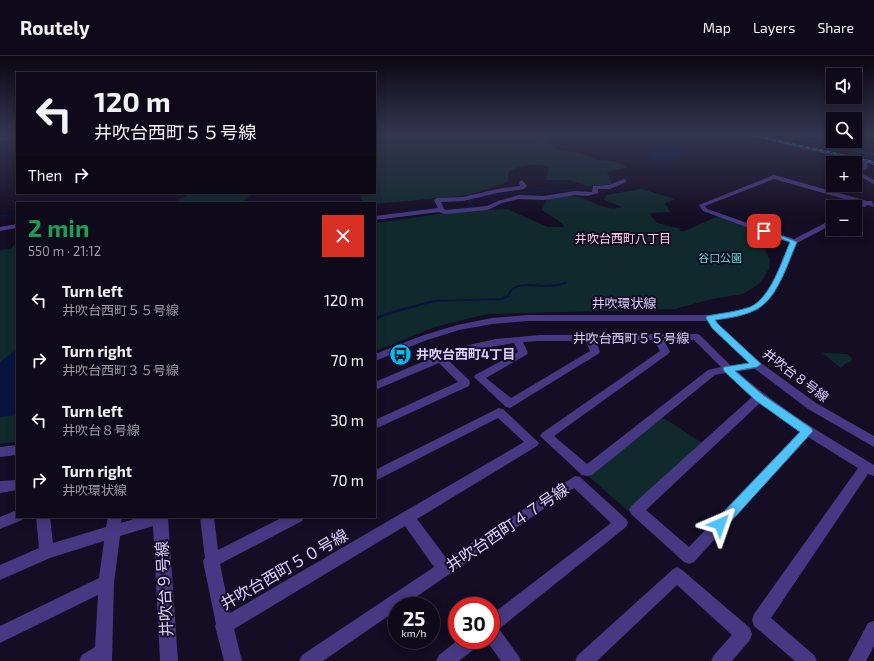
<!DOCTYPE html>
<html lang="en">
<head>
<meta charset="utf-8">
<style>
  :root { --surface:#0f0a1a; --page:#1d1827; --text:#f1f3f6; --muted:#9b9aa2; --line:#2f2b39 }
  body { margin:0; font-family:"Exo 2","Noto Sans JP",sans-serif; background:var(--page); color:var(--text); height:100vh; display:flex; flex-direction:column; font-size:15px; white-space:nowrap }
  * { box-sizing:border-box; margin:0 }
  p { font-size:13px; color:var(--muted) }
  .icon { flex:none; width:22px; height:22px; fill:none; stroke:currentColor; stroke-width:2; stroke-linecap:round; stroke-linejoin:round }
  .map { position:relative; flex:1; overflow:hidden }
  .drawer { position:absolute; left:16px; top:146px; width:360px; height:316px; display:flex; flex-direction:column; background:var(--surface); border-radius:0px; box-shadow:0 2px 10px #0003,0 0 0 1px var(--line) }
  .drawer>* { flex:none }
  .banner { position:absolute; left:16px; top:16px; width:360px; height:122px; border-radius:0px; box-shadow:0 2px 10px #0003,0 0 0 1px var(--line); background:#0f0a1a; color:var(--text); overflow:hidden }
  .fabs { position:absolute; left:826px; top:12px; display:grid; gap:8px }
  .fabs a { display:grid; place-items:center; width:36px; height:36px; border-radius:0px; background:var(--surface); box-shadow:0 2px 10px #0003,0 0 0 1px var(--line); font-size:20px }
  .speed { position:absolute; left:388px; top:541px; display:flex; gap:8px; font-size:20px; font-weight:700; text-align:center }
  .speed>* { display:grid; place-content:center; width:52px; height:52px; border-radius:50%; background:var(--surface); box-shadow:0 2px 10px #0003,0 0 0 1px var(--line); line-height:1 }
  .speed small { font-size:10px; font-weight:400 }
  .speed .limit { border:6px solid #d22; background:#fff; color:#111 }
  .pin { position:absolute; display:grid; place-items:center; width:34px; height:34px; color:#fff; margin:-17px; border-radius:8px; box-shadow:0 2px 6px #0006 }
  .me { position:absolute; width:44px; margin:-22px; rotate:43deg; stroke-linejoin:round; filter:drop-shadow(0 0 3px #0008) }
  .turn { display:flex; align-items:center; gap:14px; height:84px; padding:0 12px; font-size:18px }
  .turn .icon { width:52px; height:52px; stroke-width:2.5 }
  .turn b { display:block; font-size:28px; line-height:34px }
  .then { display:flex; align-items:center; height:38px; padding:0 12px; background:#0003; gap:8px; font-size:15px }
  .round { display:grid; place-items:center; flex:none; width:42px; height:42px; border-radius:0px; background:var(--page) }
  .headline { display:flex; align-items:center; justify-content:space-between; height:68px; padding:0 12px }
  h1 { font-size:24px; font-weight:700; line-height:30px; color:#1e9e55 }
  ul { padding:0; list-style:none }
  li { display:flex; align-items:center; gap:12px; height:60px; padding:0 12px }
  li div { flex:1 }
  li b { display:block; font-size:15px }
  li em { font-style:normal }
  header { display:flex; align-items:center; gap:24px; box-sizing:border-box; height:56px; padding:0 20px; background:var(--surface); border-bottom:1px solid var(--line) }
  header strong { font-size:19px }
  nav { display:flex; gap:22px; margin-inline-start:auto; font-size:14px }
  .map>svg:first-child { display:block }
</style>
</head>
<body>
<header>
<strong>Routely</strong>
<nav><a>Map</a><a>Layers</a><a>Share</a></nav>
</header>
<div class="map">
<svg width="874" height="605" viewBox="0 0 874 605">
  <rect width="100%" height="100%" fill="#140d23"/>
  <g fill="#10292d">
    <path d="M375 78H437L448 82 546 84 555 93 581 97 598 104 613 105 627 111 607 116 612 128 587 130 571 124H546L549 111C532 107 524 108 509 115L508 126 469 139 375 148V147H362L361 137H375Z"/>
    <path d="M769 78C783 78 798 86 812 83L874 97V100Z"/>
    <path d="M642 133 675 143 665 147 670 156 649 157 657 167 681 173 679 175H685L718 160 777 181 762 188 770 203 769 213 759 228 743 238 712 243 675 253 487 258 435 271 375 295V167L454 156 507 153 548 171H564L563 168 542 154 547 143C555 142 565 139 573 140 591 142 604 157 622 151L604 144 606 139Z"/>
    <path d="M192 137H252L241 147H172Z"/>
    <path d="M17 186V386L0 388V194L11 193Z"/>
    <path d="M822 297 847 298 852 302 851 306 846 307 841 312Z"/>
    <path d="M661 360 702 387 628 455 587 419Z"/>
  </g>
  <g fill="#091540">
    <path d="M657 85 678 88 684 99 660 106 648 103 651 100 649 99 656 95 654 86Z"/>
    <path d="M17 293V359L0 361V306Z"/>
  </g>
  <g fill="none" stroke-linecap="round" stroke-linejoin="round">
    <g stroke="#091540" stroke-width="1.5">
      <path d="M453 153 474 151 468 144 500 138 587 133"/>
      <path d="M0 160 17 158"/>
    </g>
    <path stroke="#091540" stroke-width="2" d="M404 253 434 245 502 243 508 240C514 224 533 230 547 230 554 230 560 229 566 227"/>
    <path stroke="#091540" stroke-width="2.5" d="M375 264 378 261 407 252"/>
    <g fill="#463882" fill-rule="evenodd">
      <path d="M481 78H485L482 81 480 80Z"/>
      <path d="M740 78H748L874 105V109L867 107 868 112 860 116 874 124V128L857 119 855 114 863 110 857 105Z"/>
      <path d="M786 78H810L801 81Z"/>
      <path d="M17 80V82L0 84V82Z"/>
      <path d="M774 119 867 145H872L874 151 868 149 855 156V152L862 148 774 123 705 150 707 153 794 183 833 163V168L797 187 774 238 758 254 735 261 716 264 718 268 761 307 816 347 874 380V391L808 353 755 313 737 315C779 353 826 380 874 409V420L868 418 771 562 814 599 817 605H795L754 570 752 564 754 558 858 412 808 381 694 506 689 508 684 506 631 458 629 454 631 450 752 341 726 317 715 319 592 419 587 420 582 419 540 380 542 377 660 295 654 284H596L600 296 598 298 510 352 506 351 474 321 475 319 518 296 514 287 478 293 447 303 469 324 470 327 469 330 375 373V364L458 326 439 307 375 334V326L436 300 473 288 496 283 539 279 697 278 700 279 731 310 749 307 712 272 707 265H527L492 268 459 274 427 284 375 305V298L421 280 457 269 492 262 527 259H710C723 257 741 257 752 250 771 238 781 206 790 187L703 155 699 149ZM664 284H694L721 311 708 314 587 408 554 380 668 298 670 296ZM539 285H586L590 295 511 342 486 322 526 299 528 297 523 286ZM760 347 799 376 689 491 646 454Z"/>
      <path d="M624 123 626 124V126L610 133H598V137L588 140 575 139 544 144 519 143 502 147 488 154 445 158 439 156 375 164V160L438 152 434 144 437 142 463 141 497 133 520 130 519 126 522 124 527 130 524 133 497 137 463 145 441 146 444 153 446 154 487 150 498 145 519 139 544 140 575 135 592 136 593 130 609 129Z"/>
      <path d="M17 168V172L0 175V171Z"/>
      <path d="M499 352 503 353 539 387 537 390 417 463 447 503 575 420 580 421 626 463 628 467 626 471 499 573 518 599 521 605H501L486 584H491V559L611 467 574 432 403 550H397V554L323 605H299L302 599 434 511 405 470 234 573 242 605H224L215 570 216 568 203 505 205 502 200 461H214L218 494 283 461H304L302 465 220 508 230 557 524 386 498 362 375 425V414Z"/>
      <path d="M17 389V399L0 401V391Z"/>
      <path d="M17 424V434L0 437V425Z"/>
      <path d="M17 454V461H24L22 464 0 473V461Z"/>
      <path d="M36 461H50L53 487 106 471 108 461H122L121 467 140 461H168L178 605H160L153 470 120 480 114 527 112 605H79L82 599 95 591 98 539 0 587V570L99 522 104 485 50 502 0 524V509L39 492Z"/>
      <path d="M677 511 682 514 750 572 752 578 750 584 732 605H711L714 599 732 579 677 529 597 605H575L578 599 672 514Z"/>
      <path d="M874 565V590L866 605H848L868 567Z"/>
      <path d="M458 584H481L478 590 459 605H436L439 599Z"/>
    </g>
    <defs>
      <path id="rail" d="M748 78 874 106"/>
    </defs>
    <use href="#rail" stroke="#00bcfa" stroke-width="1.5"/>
    <use href="#rail" stroke="#140d23" stroke-width="1" stroke-dasharray="3.5" stroke-linecap="butt"/>
  </g>
  <linearGradient id="sky" x2="0" y2="1"><stop stop-color="#0b0713"/><stop offset="0.48" stop-color="#343550"/><stop offset="1" stop-color="#343550" stop-opacity="0"/></linearGradient>
  <rect width="874" height="163" fill="url(#sky)"/>
  <path fill="#4fc3f7" stroke="#337fa1" d="M762 174H767L797 186C788 206 778 242 757 253 745 260 729 262 715 264L718 268 761 308 757 311 735 315 763 339 811 372 813 375 725 472 720 474 716 472 714 468 716 464 800 376 755 344 724 315 723 313 724 311 749 307 712 272 706 262 707 260C722 257 736 256 750 251 770 243 782 205 790 186L762 176Z"/>
  <defs>
    <symbol id="bus-disc" viewBox="-11 -11 22 22"><circle r="9.5" fill="#00bcfa" stroke="#140d23"/><path d="M-5-6H5V4H4V6H2V4H-2V6H-4V4H-5ZM-3.5-4V0h7V-4ZM-3.5 1.2v1.5H-2V1.2ZM2 1.2v1.5H3.5V1.2Z" fill="#111"/></symbol>
  </defs>
  <g fill-rule="evenodd">
    <use href="#bus-disc" x="388" y="286" width="25" height="25"/>
  </g>
  <g text-anchor="middle" stroke-width="4" stroke-linejoin="round" paint-order="stroke">
    <g font-size="11" fill="#59e1d3" stroke="#140d23">
      <text x="720" y="206">谷口公園</text>
    </g>
    <g font-size="12" fill="#ffd1e7" stroke="#140d23">
      <text x="623" y="187">井吹台西町八丁目</text>
    </g>
    <g font-size="13" fill="#dccfff" stroke="#140d23">
      <text x="624" y="252">井吹環状線</text>
      <text x="631" y="287">井吹台西町５５号線</text>
      <text transform="translate(796 319) rotate(37)" y="5">井吹台８号線</text>
    </g>
    <g font-size="13" font-weight="bold" fill="#dccfff" stroke="#140d23" text-anchor="start">
      <text x="416" y="303">井吹台西町4丁目</text>
    </g>
    <g font-size="16" fill="#dccfff" stroke="#140d23">
      <text transform="translate(507 471) rotate(-34)" y="6">井吹台西町４７号線</text>
      <text transform="translate(284 513) rotate(-30)" y="6">井吹台西町５０号線</text>
      <text transform="translate(164 533) rotate(-93)" y="6">井吹台９号線</text>
    </g>
  </g>
</svg>
<div class="fabs">
<a><svg class="icon" aria-label="sound" viewBox="0 0 24 24"><path d="M4 9h4l5-4v14l-5-4H4zM17 9q2 3 0 6"/></svg></a>
<a><svg class="icon" aria-label="search" viewBox="0 0 24 24"><circle cx="10" cy="10" r="6"/><path d="M15 15l6 6"/></svg></a>
<a>+</a>
<a>−</a>
</div>
<div class="speed"><div>25<small>km/h</small></div><div class="limit">30</div></div>
<div class="pin" style="left:764px;top:175px;background:#d93025"><svg class="icon" aria-label="arrive" viewBox="0 0 24 24"><path d="M6 21V4h12l-3 4 3 4H6"/></svg></div>
<svg class="me" style="left:720px;top:468px" viewBox="-20 -20 40 40"><path d="M0-17L14 15 0 8-14 15z" fill="#4fc3f7" stroke="#fff" stroke-width="4"/></svg>
<div class="banner">
<div class="turn"><svg class="icon" aria-label="left" viewBox="0 0 24 24"><path d="M17 20v-9H6M10 6l-5 5 5 5"/></svg><div><b>120 m</b>井吹台西町５５号線</div></div>
<div class="then">Then<svg class="icon" aria-label="right" viewBox="0 0 24 24"><path d="M7 20v-9h11M14 6l5 5-5 5"/></svg></div>
</div>
<section class="drawer">
<div class="headline"><div><h1>2 min</h1><p>550 m · 21:12</p></div><a class="round" style="background:#d93025;color:#fff"><svg class="icon" aria-label="close" viewBox="0 0 24 24"><path d="M6 6l12 12M18 6L6 18"/></svg></a></div>
<ul>
<li><svg class="icon" aria-label="left" viewBox="0 0 24 24"><path d="M17 20v-9H6M10 6l-5 5 5 5"/></svg><div><b>Turn left</b><p>井吹台西町５５号線</p></div><em>120 m</em></li>
<li><svg class="icon" aria-label="right" viewBox="0 0 24 24"><path d="M7 20v-9h11M14 6l5 5-5 5"/></svg><div><b>Turn right</b><p>井吹台西町３５号線</p></div><em>70 m</em></li>
<li><svg class="icon" aria-label="left" viewBox="0 0 24 24"><path d="M17 20v-9H6M10 6l-5 5 5 5"/></svg><div><b>Turn left</b><p>井吹台８号線</p></div><em>30 m</em></li>
<li><svg class="icon" aria-label="right" viewBox="0 0 24 24"><path d="M7 20v-9h11M14 6l5 5-5 5"/></svg><div><b>Turn right</b><p>井吹環状線</p></div><em>70 m</em></li>
</ul>
</section>
</div>
</body>
</html>
